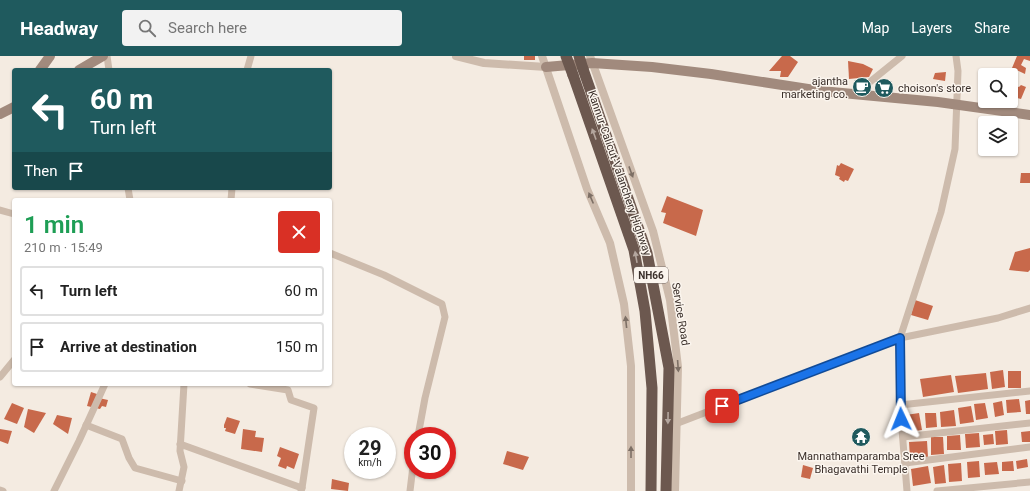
<!DOCTYPE html>
<html lang="en">
<head>
<meta charset="utf-8">
<style>
  :root { --surface:#fff; --page:#f2f2f2; --text:#222; --muted:#767676; --line:#e0e0e0; --accent:#1f5a5e }
  body { margin:0; font-family:Roboto,sans-serif; background:var(--page); color:var(--text); height:100vh; display:flex; flex-direction:column; font-size:15px; white-space:nowrap }
  * { box-sizing:border-box; margin:0 }
  p { font-size:13px; color:var(--muted) }
  .icon { flex:none; width:22px; height:22px; fill:none; stroke:currentColor; stroke-width:2; stroke-linecap:round; stroke-linejoin:round }
  .map { position:relative; flex:1; overflow:hidden }
  .side { position:absolute; left:12px; top:142px; width:320px; height:188px; display:flex; flex-direction:column; background:var(--surface); border-radius:4px; box-shadow:0 1px 3px #0004 }
  .side>* { flex:none }
  .hud { position:absolute; left:12px; top:12px; width:320px; height:122px; border-radius:4px; box-shadow:0 1px 3px #0004; background:#1f5a5e; color:#fff; overflow:hidden }
  .controls { position:absolute; left:978px; top:12px; display:grid; gap:8px }
  .controls a { display:grid; place-items:center; width:40px; height:40px; border-radius:4px; background:var(--surface); box-shadow:0 1px 3px #0004; font-size:20px }
  .speed { position:absolute; left:344px; top:371px; display:flex; gap:8px; font-size:20px; font-weight:700; text-align:center }
  .speed>* { display:grid; place-content:center; width:52px; height:52px; border-radius:50%; background:var(--surface); box-shadow:0 1px 3px #0004; line-height:1 }
  .speed small { font-size:10px; font-weight:400 }
  .speed .limit { border:6px solid #d22; background:#fff; color:#111 }
  .pin { position:absolute; display:grid; place-items:center; width:34px; height:34px; color:#fff; margin:-17px; border-radius:8px; box-shadow:0 2px 6px #0006 }
  .me { position:absolute; width:44px; margin:-22px; rotate:358deg; stroke-linejoin:round; filter:drop-shadow(0 0 3px #0008) }
  .turn { display:flex; align-items:center; gap:14px; height:84px; padding:0 12px; font-size:18px }
  .turn .icon { width:52px; height:52px; stroke-width:2.5 }
  .turn b { display:block; font-size:28px; line-height:34px }
  .then { display:flex; align-items:center; height:38px; padding:0 12px; background:#0003; gap:8px; font-size:15px }
  .round { display:grid; place-items:center; flex:none; width:42px; height:42px; border-radius:4px; background:var(--page) }
  .head { display:flex; align-items:center; justify-content:space-between; height:68px; padding:0 12px }
  h1 { font-size:24px; font-weight:600; line-height:30px; color:#1e9e55 }
  ul { padding:0; list-style:none }
  li { display:flex; align-items:center; gap:12px; height:50px; margin:0 8px 6px; padding:0 4px; border:2px solid var(--line); border-radius:4px }
  li div { flex:1 }
  li b { display:block; font-size:15px }
  li em { font-style:normal }
  header { display:flex; align-items:center; gap:24px; box-sizing:border-box; height:56px; padding:0 20px; background:var(--accent); color:#fff }
  header strong { font-size:19px }
  nav { display:flex; gap:22px; margin-inline-start:auto; font-size:14px }
  .search { width:280px; height:36px; background:var(--page); display:flex; align-items:center; gap:10px; box-sizing:border-box; padding:0 14px; border-radius:4px; color:var(--muted); font-size:15px }
  .map>svg:first-child { display:block }
</style>
</head>
<body>
<header>
<strong>Headway</strong>
<div class="search"><svg class="icon" aria-label="search" viewBox="0 0 24 24"><circle cx="10" cy="10" r="6"/><path d="M15 15l6 6"/></svg>Search here</div>
<nav><a>Map</a><a>Layers</a><a>Share</a></nav>
</header>
<div class="map">
<svg width="1030" height="435" viewBox="0 0 1030 435">
  <rect width="100%" height="100%" fill="#f4ebe1"/>
  <g fill="#c8694b">
    <rect x="524" y="0" width="11" height="4"/>
    <path d="M782 0H790L798 6 788 21H780L781 15H769Z"/>
    <path d="M1017 0H1030V5L1024 3 1021 9 1026 12 1025 18 1012 12Z"/>
    <path d="M848 5 863 8 873 13 869 21 849 23Z"/>
    <path d="M946 16 945 25 933 23 935 17Z"/>
    <path d="M1011 28 1019 31 1021 29 1026 31 1021 43 1017 42 1016 45 1011 43Z"/>
    <path d="M841 107 854 113 848 125 845 124 844 126 839 123 840 121 835 119 837 109 839 110Z"/>
    <path d="M1021 117H1030V127H1020Z"/>
    <path d="M667 140 703 154 696 180 663 167 666 157 661 156Z"/>
    <path d="M1030 192V214L1028 216 1009 214 1015 196Z"/>
    <path d="M915 244 933 250 928 264 911 259Z"/>
    <path d="M1003 314 1005 331 992 333 990 316Z"/>
    <rect x="1008" y="315" width="13" height="17"/>
    <path d="M986 317 988 333 958 337 955 320Z"/>
    <path d="M951 319 954 336 923 341 920 323Z"/>
    <path d="M91 336 100 339 99 342 108 344 106 351 102 350 100 353 87 350Z"/>
    <path d="M1019 343 1021 356 1007 357 1006 344Z"/>
    <path d="M1030 344V358H1026L1025 345Z"/>
    <path d="M1002 345 1004 359 995 361 993 347Z"/>
    <path d="M12 347 24 352 17 368 4 363Z"/>
    <path d="M985 347 988 362 976 364 974 348Z"/>
    <path d="M971 350 974 366 960 368 958 352Z"/>
    <path d="M28 353 46 357 34 377 24 371Z"/>
    <path d="M954 354 956 370 941 371 940 356Z"/>
    <path d="M919 357 922 374 908 376 906 359Z"/>
    <path d="M925 357H936L937 371 926 372Z"/>
    <path d="M57 359 72 362 68 378 53 368Z"/>
    <path d="M227 361 240 365 235 378 225 375 226 372H224V369Z"/>
    <path d="M0 373 12 375 8 388 0 385Z"/>
    <path d="M243 373 256 375 255 381 264 382 262 396 241 393Z"/>
    <path d="M1007 374 1008 388 996 389 995 375Z"/>
    <path d="M1030 375V386H1022L1021 376Z"/>
    <path d="M979 377 980 391 966 392 965 378Z"/>
    <path d="M993 378 994 388 984 389 983 379Z"/>
    <path d="M960 379 961 394H947V380Z"/>
    <path d="M931 381H943L944 398 931 399Z"/>
    <path d="M927 385 928 401 910 402 909 386Z"/>
    <path d="M280 391 299 398 294 413 287 410 286 413 278 410 281 402 277 400Z"/>
    <path d="M507 395 529 401 523 414 503 408Z"/>
    <path d="M1027 403 1028 411 1017 413 1016 405Z"/>
    <path d="M979 405 980 421 968 422 967 406Z"/>
    <path d="M1013 405 1014 415H1002V406Z"/>
    <path d="M997 406 999 418 985 419 984 407Z"/>
    <path d="M961 407 962 425 949 426 948 408Z"/>
    <path d="M803 409 813 412 810 423 801 421Z"/>
    <path d="M944 409 946 427 935 428 933 411Z"/>
    <path d="M928 410 931 427 913 430 911 413Z"/>
    <path d="M332 423 349 427 348 435 331 433Z"/>
  </g>
  <g fill="none" stroke-linecap="round" stroke-linejoin="round">
    <g stroke="#cdbbac" stroke-width="7">
      <path d="M107 0 109 14"/>
      <path d="M247 14 251 0"/>
      <path d="M855 38 902 0"/>
      <path d="M128 132 130 144"/>
      <path d="M231 144 232 132"/>
      <path d="M0 154 14 158"/>
      <path d="M330 197 384 219 442 248 445 261 425 342 418 380"/>
      <path d="M0 321 14 304"/>
      <path d="M250 328 288 334 291 344 314 352 302 432"/>
      <path d="M900 349V282L998 262 1030 252"/>
      <path d="M678 367 900 282 941 156 955 93 958 15 956 0"/>
      <path d="M86 369 122 383 129 402 135 412 182 425"/>
      <path d="M903 381 1030 367"/>
      <path d="M180 388 302 432 301 435"/>
      <path d="M905 407 1030 391"/>
      <path d="M0 434 3 435"/>
      <path d="M54 435 79 385 105 328"/>
      <path d="M179 435 184 411 180 395 184 328"/>
      <path d="M410 435 413 410"/>
      <path d="M907 435 900 349 1030 335"/>
      <path d="M937 435 1030 426"/>
    </g>
    <g stroke="#cdbbac" stroke-width="8">
      <path d="M456 0 484 7 546 11"/>
      <path d="M542 0 587 133 610 187 624 248 631 310V435"/>
      <path d="M590 0 653 175 670 244 678 311 675 435"/>
    </g>
    <g stroke="#a18a7d" stroke-width="10">
      <path d="M546 11 592 7 652 11 711 18 821 35 938 46 1030 59"/>
      <path d="M40 14 50 0"/>
      <path d="M79 14 103 0"/>
      <path d="M0 58 14 51"/>
    </g>
    <g stroke="#6c584f" stroke-width="11">
      <path d="M583 13 647 197 669 312 666 435"/>
      <path d="M573 19 634 194 645 255 652 332 651 435"/>
    </g>
    <g stroke="#6c584f" stroke-width="11">
      <path d="M566 0 573 19"/>
      <path d="M579 0 583 13"/>
    </g>
  </g>
  <defs><path id="oneway-solid" d="M-6-.8H1V-3.2L6.5 0L1 3.2V.8H-6Z"/></defs>
  <g fill="#b4a69e">
    <use href="#oneway-solid" transform="translate(594 78) rotate(-110)"/>
    <use href="#oneway-solid" transform="translate(636 201) rotate(-100)"/>
    <use href="#oneway-solid" transform="translate(668 362) rotate(91)"/>
  </g>
  <g fill="#7d6f65">
    <use href="#oneway-solid" transform="translate(631 116) rotate(70)"/>
    <use href="#oneway-solid" transform="translate(591 142) rotate(-113)"/>
    <use href="#oneway-solid" transform="translate(626 266) rotate(-96)"/>
    <use href="#oneway-solid" transform="translate(678 310) rotate(86)"/>
    <use href="#oneway-solid" transform="translate(631 396) rotate(-90)"/>
  </g>
  <g fill="none" stroke-linecap="round" stroke-linejoin="round">
    <defs>
      <path id="route" d="M722 350 900 282 901 363"/>
    </defs>
    <use href="#route" stroke="#114b97" stroke-width="10"/>
    <use href="#route" stroke="#1a73e8" stroke-width="7"/>
  </g>
  <defs>
    <symbol id="cafe-disc" viewBox="-11 -11 22 22"><circle r="9.5" fill="#1f5a5e" stroke="#fbf5ee"/><path d="M-5.5-4.5H6V0H3Q3 3.5 0 3.5H-2.5Q-5.5 3.5-5.5 0ZM3-3.2v2h1.7v-2ZM-6 4.5H4V6H-6Z" fill="#fff"/></symbol>
    <symbol id="supermarket-disc" viewBox="-11 -11 22 22"><circle r="9.5" fill="#1f5a5e" stroke="#fbf5ee"/><path d="M-6-5.5h2.5l.6 2H6L4.5 2H-2.5L-4.4-4H-6ZM-1.5 3.2a1.3 1.3 0 1 0 .1 0ZM3 3.2a1.3 1.3 0 1 0 .1 0Z" fill="#fff"/></symbol>
    <symbol id="temple-disc" viewBox="-11 -11 22 22"><circle r="9.5" fill="#1f5a5e" stroke="#fbf5ee"/><path d="M0-6L5-2H3V0L6.5 2.5H4V6H1.5V3h-3V6H-4V2.5H-6.5L-3 0V-2H-5Z" fill="#fff"/></symbol>
  </defs>
  <g fill-rule="evenodd">
    <use href="#cafe-disc" x="851" y="20" width="22" height="22"/>
    <use href="#supermarket-disc" x="873" y="21" width="22" height="22"/>
    <use href="#temple-disc" x="850" y="370" width="22" height="22"/>
  </g>
  <g text-anchor="middle" stroke-width="3" stroke-linejoin="round" paint-order="stroke">
    <rect fill="#fbf5ee" stroke="#756b66" stroke-width="1" x="634" y="211" width="34" height="16" rx="3"/>
    <g font-size="10" font-weight="bold" fill="#3b302b">
      <text x="651" y="223">NH66</text>
    </g>
    <g font-size="11" fill="#3b302b" stroke="#fbf5ee" text-anchor="end">
      <text x="848" y="29">ajantha<tspan x="848" dy="13">marketing co.</tspan></text>
      <text x="898" y="36" text-anchor="start">choison's store</text>
      <text x="861" y="404" text-anchor="middle">Mannathamparamba Sree<tspan x="861" dy="13">Bhagavathi Temple</tspan></text>
    </g>
    <g font-size="11" fill="#3b302b" stroke="#fbf5ee">
      <text transform="translate(620 117) rotate(71)" y="4">Kannur-Calicut-Valanchery Highway</text>
      <text transform="translate(681 258) rotate(81)" y="4">Service Road</text>
    </g>
  </g>
</svg>
<div class="controls">
<a><svg class="icon" aria-label="search" viewBox="0 0 24 24"><circle cx="10" cy="10" r="6"/><path d="M15 15l6 6"/></svg></a>
<a><svg class="icon" aria-label="layers" viewBox="0 0 24 24"><path d="M12 4l9 5-9 5-9-5zM3 14l9 5 9-5"/></svg></a>
</div>
<div class="speed"><div>29<small>km/h</small></div><div class="limit">30</div></div>
<div class="pin" style="left:722px;top:350px;background:#d93025"><svg class="icon" aria-label="arrive" viewBox="0 0 24 24"><path d="M6 21V4h12l-3 4 3 4H6"/></svg></div>
<svg class="me" style="left:901px;top:363px" viewBox="-20 -20 40 40"><path d="M0-17L14 15 0 8-14 15z" fill="#1a73e8" stroke="#fff" stroke-width="4"/></svg>
<div class="hud">
<div class="turn"><svg class="icon" aria-label="left" viewBox="0 0 24 24"><path d="M17 20v-9H6M10 6l-5 5 5 5"/></svg><div><b>60 m</b>Turn left</div></div>
<div class="then">Then<svg class="icon" aria-label="arrive" viewBox="0 0 24 24"><path d="M6 21V4h12l-3 4 3 4H6"/></svg></div>
</div>
<section class="side">
<div class="head"><div><h1>1 min</h1><p>210 m · 15:49</p></div><a class="round" style="background:#d93025;color:#fff"><svg class="icon" aria-label="close" viewBox="0 0 24 24"><path d="M6 6l12 12M18 6L6 18"/></svg></a></div>
<ul>
<li><svg class="icon" aria-label="left" viewBox="0 0 24 24"><path d="M17 20v-9H6M10 6l-5 5 5 5"/></svg><div><b>Turn left</b></div><em>60 m</em></li>
<li><svg class="icon" aria-label="arrive" viewBox="0 0 24 24"><path d="M6 21V4h12l-3 4 3 4H6"/></svg><div><b>Arrive at destination</b></div><em>150 m</em></li>
</ul>
</section>
</div>
</body>
</html>
